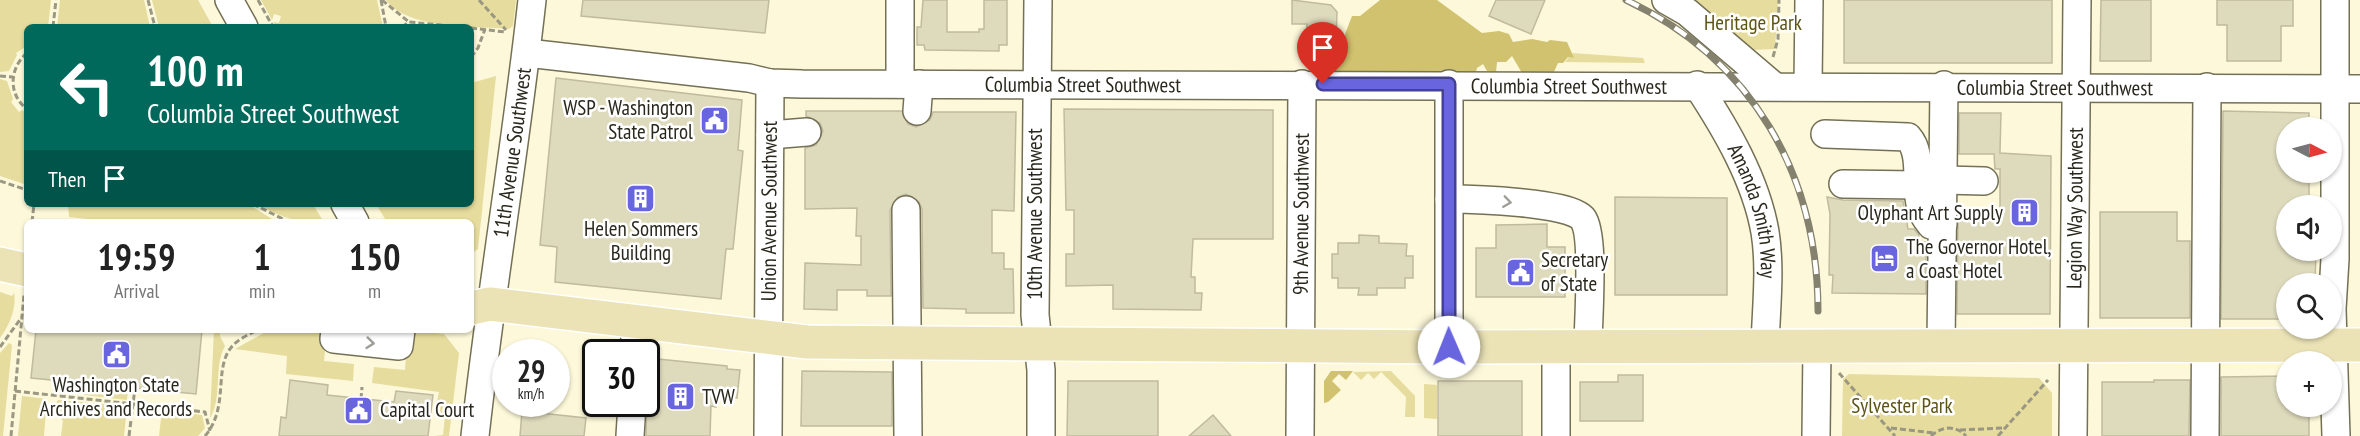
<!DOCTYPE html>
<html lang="en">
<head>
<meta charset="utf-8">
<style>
  :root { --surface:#fff; --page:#f6f6f6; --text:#222; --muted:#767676 }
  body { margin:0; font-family:"PT Sans Narrow",sans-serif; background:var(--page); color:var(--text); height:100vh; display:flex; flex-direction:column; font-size:22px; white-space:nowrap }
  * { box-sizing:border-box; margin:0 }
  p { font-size:20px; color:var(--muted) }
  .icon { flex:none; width:33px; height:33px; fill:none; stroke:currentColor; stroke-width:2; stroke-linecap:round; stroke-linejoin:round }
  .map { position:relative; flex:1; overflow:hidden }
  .sheet { position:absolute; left:24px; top:219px; width:450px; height:114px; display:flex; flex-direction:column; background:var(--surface); border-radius:9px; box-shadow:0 2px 4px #0004 }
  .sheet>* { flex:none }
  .hud { position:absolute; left:24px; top:24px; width:450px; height:183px; border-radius:9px; box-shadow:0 2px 4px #0004; background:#00695c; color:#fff; overflow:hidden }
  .needle { width:39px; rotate:96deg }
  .fabs { position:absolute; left:2276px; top:117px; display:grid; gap:12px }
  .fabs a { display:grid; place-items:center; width:66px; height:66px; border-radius:50%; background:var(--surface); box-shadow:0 2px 4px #0004; font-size:30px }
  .speed { position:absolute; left:492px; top:339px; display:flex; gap:12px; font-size:30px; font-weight:700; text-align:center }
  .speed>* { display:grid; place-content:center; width:78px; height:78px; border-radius:50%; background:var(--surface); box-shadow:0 2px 4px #0004; line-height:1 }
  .speed small { font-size:15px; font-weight:400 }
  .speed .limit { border:3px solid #111; border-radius:9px; background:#fff; color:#111 }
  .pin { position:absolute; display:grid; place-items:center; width:51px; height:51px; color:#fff; margin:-62px -26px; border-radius:50% 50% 50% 0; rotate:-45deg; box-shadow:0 0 6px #0007 }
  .pin .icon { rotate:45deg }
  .me { position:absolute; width:66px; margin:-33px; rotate:359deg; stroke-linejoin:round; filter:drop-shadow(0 0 4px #0008) }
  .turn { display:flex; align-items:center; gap:21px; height:126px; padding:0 24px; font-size:27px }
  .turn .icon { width:78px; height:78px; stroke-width:2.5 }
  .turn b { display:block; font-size:42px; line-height:51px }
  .then { display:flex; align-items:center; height:57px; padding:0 24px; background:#0003; gap:12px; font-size:22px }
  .eta { display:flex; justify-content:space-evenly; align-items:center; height:102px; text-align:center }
  .eta b { font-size:36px; font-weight:700; line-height:42px }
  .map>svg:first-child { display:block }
</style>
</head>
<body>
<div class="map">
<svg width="2360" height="436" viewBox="0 0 2360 436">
  <rect width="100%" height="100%" fill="#fcf8d9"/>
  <g fill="#e6dc9d">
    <path d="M0 0H51L48 27H27V46L16 53 17 55 9 71 0 72Z"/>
    <path d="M60 0H144L150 27H57Z"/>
    <path d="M152 0H198L213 27H159Z"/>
    <path d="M261 0H377L383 27H276L273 22 279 23 281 16 274 14 272 20Z"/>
    <path d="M386 0H516L513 26 509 29C474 26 409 30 386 0Z"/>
    <path d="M1688 0H1778L1775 49 1751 50Z"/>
    <path d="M1572 53 1643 58 1645 63 1565 62 1569 57 1573 58Z"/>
    <path d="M496 76 478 249 471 254V222H387L376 204H471V83Z"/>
    <path d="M0 79 7 81 13 99 11 102 19 112 22 110 27 114V185L0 176Z"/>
    <path d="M68 204H248L277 222H118L69 217Z"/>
    <path d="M258 204H313L323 221C303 226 275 215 258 204Z"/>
    <path d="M0 292 12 296 14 293C17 306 10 325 0 338Z"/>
    <path d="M214 330H220V336L225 346C213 368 223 397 210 418Z"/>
    <path d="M269 330H327L324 361 354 364 353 381 286 374 287 356 235 349Z"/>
    <path d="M408 330 444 334 459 353 449 436H434L443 435 445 417 434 415 439 392 372 383 374 367 405 370Z"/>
    <path d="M9 343 12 345 3 436H0V353Z"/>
    <path d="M1391 371 1415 396V417H1405L1406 397 1381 372 1374 379 1368 373 1361 380 1353 372Z"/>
    <path d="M1849 374 2039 378 2052 393V436H1842L1843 379Z"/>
    <path d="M82 384 128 389 127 400 84 395Z"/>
    <path d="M1424 384 1437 385V419L1424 418Z"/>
    <path d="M22 396 47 399 44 436H18Z"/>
    <path d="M58 400 127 406 124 436H61L63 421 54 407Z"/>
    <path d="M162 410 202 415 205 428 198 436H159Z"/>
  </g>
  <g fill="#d0c26e">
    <path d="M1380 0H1437L1482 33 1499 31 1509 34 1513 42 1532 39 1547 42 1550 40 1567 42 1574 58 1568 57 1563 63H1558L1553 74C1541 77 1534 72 1522 73L1512 56 1506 62H1497L1496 72 1487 71 1483 64 1477 68 1473 82 1360 77 1348 71 1346 77 1337 76 1328 63V50L1342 42 1352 16H1360Z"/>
    <path d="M1331 371H1353L1346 380 1339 374 1332 381 1341 390 1328 402 1324 403V381Z"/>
  </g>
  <g fill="#dedabc" stroke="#c0bb9f" stroke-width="1.5">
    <path d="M583 0H769L765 33 581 16Z"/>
    <path d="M923 0H947V32H979V29H984V0H1007V45H999V51L925 50 924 45H917V27H921Z"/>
    <path d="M1292 0 1331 5 1337 12 1336 41H1328V46H1314V41L1306 42 1307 24H1292Z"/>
    <path d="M1496 0H1545L1531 34 1489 16Z"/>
    <rect x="1844" y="0" width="208" height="63"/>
    <path d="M2101 0H2151V61H2100Z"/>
    <path d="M2217 0H2293V26H2281V61H2227V25H2217Z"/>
    <path d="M556 78 742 100 738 150 743 151 733 249H726L721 299 555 282 557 247 540 245Z"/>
    <path d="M1064 109 1273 110V239H1193L1191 277H1195V293H1202L1201 310 1113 309V285L1066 286V254H1074V210H1066Z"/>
    <path d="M806 111H902L908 124 916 127 930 120 933 112H1016L1014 211 992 210V253H1004V269H1013L1014 313H966V309L923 308 922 209 919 202 906 194 898 197 890 210 891 296H867V290H837V310L804 309 805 263 861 265V236H856L857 208 805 209V148L816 145 823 131 820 123 806 116Z"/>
    <path d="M2223 111 2309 113V128H2286V172H2309V206H2286V250H2316L2315 284H2286V319H2221Z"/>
    <path d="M1959 113H2001L2000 153 2051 156 2050 314H1957L1958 215H1997L2000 210V169H1995L1994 154H1959Z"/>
    <path d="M1615 197 1727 198V295H1615Z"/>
    <path d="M1827 197 1843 200 1903 201 1908 229H1914L1919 235 1918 241 1926 242V294L1832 293 1833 275H1829L1830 214Z"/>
    <path d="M2100 212H2177V241H2190V318H2100Z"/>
    <path d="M1547 224V247H1565V297H1476V248H1496V225Z"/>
    <path d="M1359 235 1379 236V243L1407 244 1406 256H1413V278H1405V288H1377V295H1358L1359 288H1338V278H1332V254H1338V243H1359Z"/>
    <path d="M36 330H202L196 394 31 378Z"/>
    <path d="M648 358 727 366V369L740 370 737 398 716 397V407L711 406 710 436H646Z"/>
    <path d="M802 371 892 372V426H801Z"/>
    <path d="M1618 375H1643V421H1580V382H1618Z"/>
    <path d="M2286 376V406H2309V436H2221V377Z"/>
    <path d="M290 380 328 385 327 395 394 402 396 391 433 395 428 436H279L281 417 286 418Z"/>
    <path d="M2154 380H2190L2189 436H2102V382H2154Z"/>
    <path d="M1068 381H1158V436H1067Z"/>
    <rect x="1438" y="381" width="84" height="55"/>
    <path d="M522 411 586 418 584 436H520Z"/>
    <path d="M1213 415 1231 436H1189Z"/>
  </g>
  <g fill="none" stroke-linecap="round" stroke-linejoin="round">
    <defs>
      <g id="minor">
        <path d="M229 0 244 27"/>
        <path d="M1038 0 1035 315 1041 370V436"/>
        <path d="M1666 0 1687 12 1774 86"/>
        <path d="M2335 0V259L2332 309 2336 436"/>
        <path id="s1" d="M527 53 749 78 770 83 802 84 2360 89"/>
        <path d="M900 84V0"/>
        <path d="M1449 84V347"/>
        <path id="s2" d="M1697 85C1726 129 1756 180 1765 232 1771 269 1766 309 1765 347"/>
        <path d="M1808 85 1809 0"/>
        <path d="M917 111 919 84"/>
        <path d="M1825 134 1908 137C1924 155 1914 186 1921 208 1922 214 1927 220 1931 225L1943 224"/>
        <path d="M770 135 807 132"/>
        <path d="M1943 180 1984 181"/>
        <path d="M1843 184 1917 185"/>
        <path d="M1449 199C1472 199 1571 202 1583 219 1595 236 1588 322 1588 346"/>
        <path d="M345 204 355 222"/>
        <path d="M906 210 908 436"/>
        <path d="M335 330 334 339 399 346 401 330"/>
        <path d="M1941 345 1944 85"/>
        <path d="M634 352 636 322"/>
        <path id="s3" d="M475 436C491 290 516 146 532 0"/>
        <path d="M630 436 632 404"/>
        <path id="s4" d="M768 436 770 83"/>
        <path id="s5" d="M1300 436 1302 84"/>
        <path d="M1556 436V346"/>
        <path d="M1816 436 1817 347"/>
        <path id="s6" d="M2073 436 2077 0"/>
        <path d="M2205 436 2207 87"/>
      </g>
      <g id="major">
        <path d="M0 264 27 270"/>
        <path d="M471 308 490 304 807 342 1449 347 2360 345"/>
      </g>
    </defs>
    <use href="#minor" stroke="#747055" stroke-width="30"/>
    <use href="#major" stroke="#fff" stroke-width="36"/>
    <g stroke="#9a9782" stroke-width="3" stroke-dasharray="6 3" stroke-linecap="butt">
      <path d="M148 0 155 27"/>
      <path d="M258 0 273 27"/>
      <path d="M381 0 386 27"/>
      <path d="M382 0 409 22"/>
      <path d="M479 0 506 30"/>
      <path d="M53 27 56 0"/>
      <path d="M402 27 409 22 462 27"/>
      <path d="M471 28 505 32"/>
      <path d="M27 53C9 68 8 95 27 109"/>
      <path d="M471 57 478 48 485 29"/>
      <path d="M1773 57 1778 39 1779 0"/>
      <path d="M0 76 13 77"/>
      <path d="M0 181 27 190"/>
      <path d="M253 204 289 222"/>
      <path d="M32 222 34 204"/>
      <path d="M0 347 22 317"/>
      <path d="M1839 373 1895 436"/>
      <path d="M15 391 205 412 210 431"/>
      <path d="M361 399 362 387"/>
      <path d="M1891 428 1934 433"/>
      <path d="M1960 430 2003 428"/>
      <path d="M11 436 24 295"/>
      <path d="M129 436 135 388"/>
      <path d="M205 436C229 408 214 371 230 349 236 340 248 335 257 330"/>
      <path d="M1931 436C1942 426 1956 425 1966 436"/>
      <path d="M1998 436 2048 380"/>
    </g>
    <use href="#minor" stroke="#fff" stroke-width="27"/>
    <use href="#major" stroke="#ebe3b6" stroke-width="33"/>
    <defs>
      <path id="rail" d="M1626 0C1752 59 1818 175 1818 311"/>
    </defs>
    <use href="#rail" stroke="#84816e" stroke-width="7"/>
    <use href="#rail" stroke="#fff" stroke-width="4.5" stroke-dasharray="14" stroke-linecap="butt"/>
  </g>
  <defs><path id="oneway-chevron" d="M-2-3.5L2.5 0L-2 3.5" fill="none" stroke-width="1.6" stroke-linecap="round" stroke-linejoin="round" transform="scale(1.5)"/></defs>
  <g stroke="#9f9e99">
    <use href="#oneway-chevron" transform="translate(1507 202) rotate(8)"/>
    <use href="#oneway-chevron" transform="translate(370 343) rotate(6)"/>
  </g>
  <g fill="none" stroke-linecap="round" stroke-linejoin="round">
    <defs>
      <path id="route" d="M1323 84H1449V347"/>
    </defs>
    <use href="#route" stroke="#444291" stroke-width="15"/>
    <use href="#route" stroke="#6865df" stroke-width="10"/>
  </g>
  <defs>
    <symbol id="civic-square" viewBox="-11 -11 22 22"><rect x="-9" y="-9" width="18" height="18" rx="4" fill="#6865df" stroke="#fff"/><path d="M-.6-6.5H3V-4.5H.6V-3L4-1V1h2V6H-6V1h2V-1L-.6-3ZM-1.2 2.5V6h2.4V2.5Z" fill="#fff"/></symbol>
    <symbol id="building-square" viewBox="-11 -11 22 22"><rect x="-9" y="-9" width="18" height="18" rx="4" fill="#6865df" stroke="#fff"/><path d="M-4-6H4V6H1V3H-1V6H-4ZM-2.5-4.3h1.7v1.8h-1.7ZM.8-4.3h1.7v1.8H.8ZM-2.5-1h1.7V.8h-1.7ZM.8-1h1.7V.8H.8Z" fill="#fff"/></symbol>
    <symbol id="hotel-square" viewBox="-11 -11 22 22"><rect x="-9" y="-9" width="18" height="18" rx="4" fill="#6865df" stroke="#fff"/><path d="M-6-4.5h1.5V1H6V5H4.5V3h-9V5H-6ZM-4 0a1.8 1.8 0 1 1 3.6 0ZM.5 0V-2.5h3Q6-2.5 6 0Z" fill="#fff"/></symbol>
  </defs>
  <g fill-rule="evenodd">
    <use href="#civic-square" x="698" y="104" width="33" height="33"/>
    <use href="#building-square" x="624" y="182" width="33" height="33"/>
    <use href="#building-square" x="2008" y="196" width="33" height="33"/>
    <use href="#hotel-square" x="1868" y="242" width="33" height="33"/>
    <use href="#civic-square" x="1504" y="256" width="33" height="33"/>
    <use href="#civic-square" x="100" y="338" width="33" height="33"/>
    <use href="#building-square" x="664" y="380" width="33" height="33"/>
    <use href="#civic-square" x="342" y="394" width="33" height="33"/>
  </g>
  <g text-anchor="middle" stroke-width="5" stroke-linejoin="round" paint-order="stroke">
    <g font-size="21" fill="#5e5414" stroke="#fff">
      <text x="1753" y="30">Heritage Park</text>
      <text x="1902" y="413">Sylvester Park</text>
    </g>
    <g font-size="21" fill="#2a281d" stroke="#fff">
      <text dy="7" stroke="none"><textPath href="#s1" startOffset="558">Columbia Street Southwest</textPath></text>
      <text dy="7" stroke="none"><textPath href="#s1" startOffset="1044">Columbia Street Southwest</textPath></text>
      <text dy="7" stroke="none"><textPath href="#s1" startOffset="1530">Columbia Street Southwest</textPath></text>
      <text dy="7" stroke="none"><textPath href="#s3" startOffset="286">11th Avenue Southwest</textPath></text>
      <text dy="7" stroke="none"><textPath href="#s6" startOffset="228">Legion Way Southwest</textPath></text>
      <text dy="7" stroke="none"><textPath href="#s4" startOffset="225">Union Avenue Southwest</textPath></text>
      <text dy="7" stroke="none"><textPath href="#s2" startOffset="140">Amanda Smith Way</textPath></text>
      <text transform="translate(1035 214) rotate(-90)" y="7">10th Avenue Southwest</text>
      <text dy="7" stroke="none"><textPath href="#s5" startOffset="222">9th Avenue Southwest</textPath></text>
    </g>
    <g font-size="21" fill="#2a281d" stroke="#fff" text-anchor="start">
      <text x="693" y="115" text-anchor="end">WSP - Washington<tspan x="693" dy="24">State Patrol</tspan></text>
      <text x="2003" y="220" text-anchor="end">Olyphant Art Supply</text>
      <text x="641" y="236" text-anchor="middle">Helen Sommers<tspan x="641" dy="24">Building</tspan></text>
      <text x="1906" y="254">The Governor Hotel,<tspan x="1906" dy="24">a Coast Hotel</tspan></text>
      <text x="1541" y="267">Secretary<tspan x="1541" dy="24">of State</tspan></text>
      <text x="116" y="392" text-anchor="middle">Washington State<tspan x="116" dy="24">Archives and Records</tspan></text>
      <text x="702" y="404">TVW</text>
      <text x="380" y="417">Capital Court</text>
    </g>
  </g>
</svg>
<div class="fabs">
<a><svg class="needle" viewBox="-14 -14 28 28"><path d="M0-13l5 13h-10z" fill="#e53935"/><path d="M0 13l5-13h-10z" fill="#767676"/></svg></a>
<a><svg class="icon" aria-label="sound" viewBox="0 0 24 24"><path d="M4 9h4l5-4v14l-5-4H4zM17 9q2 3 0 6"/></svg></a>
<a><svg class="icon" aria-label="search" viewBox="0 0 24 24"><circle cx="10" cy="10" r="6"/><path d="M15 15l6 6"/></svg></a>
<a>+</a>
</div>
<div class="speed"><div>29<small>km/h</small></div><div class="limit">30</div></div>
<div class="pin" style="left:1323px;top:84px;background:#d93025"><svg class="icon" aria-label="arrive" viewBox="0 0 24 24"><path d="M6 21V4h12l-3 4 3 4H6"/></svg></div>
<svg class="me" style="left:1449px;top:347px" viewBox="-20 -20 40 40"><circle r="19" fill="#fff"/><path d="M0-13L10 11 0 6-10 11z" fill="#6865df"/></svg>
<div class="hud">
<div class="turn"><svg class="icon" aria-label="left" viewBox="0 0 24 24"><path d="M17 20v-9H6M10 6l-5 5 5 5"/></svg><div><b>100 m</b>Columbia Street Southwest</div></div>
<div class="then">Then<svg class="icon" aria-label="arrive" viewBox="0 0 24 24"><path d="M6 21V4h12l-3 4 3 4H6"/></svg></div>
</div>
<section class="sheet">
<div class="eta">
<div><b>19:59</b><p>Arrival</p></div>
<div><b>1</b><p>min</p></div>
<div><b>150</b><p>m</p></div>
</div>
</section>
</div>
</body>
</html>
